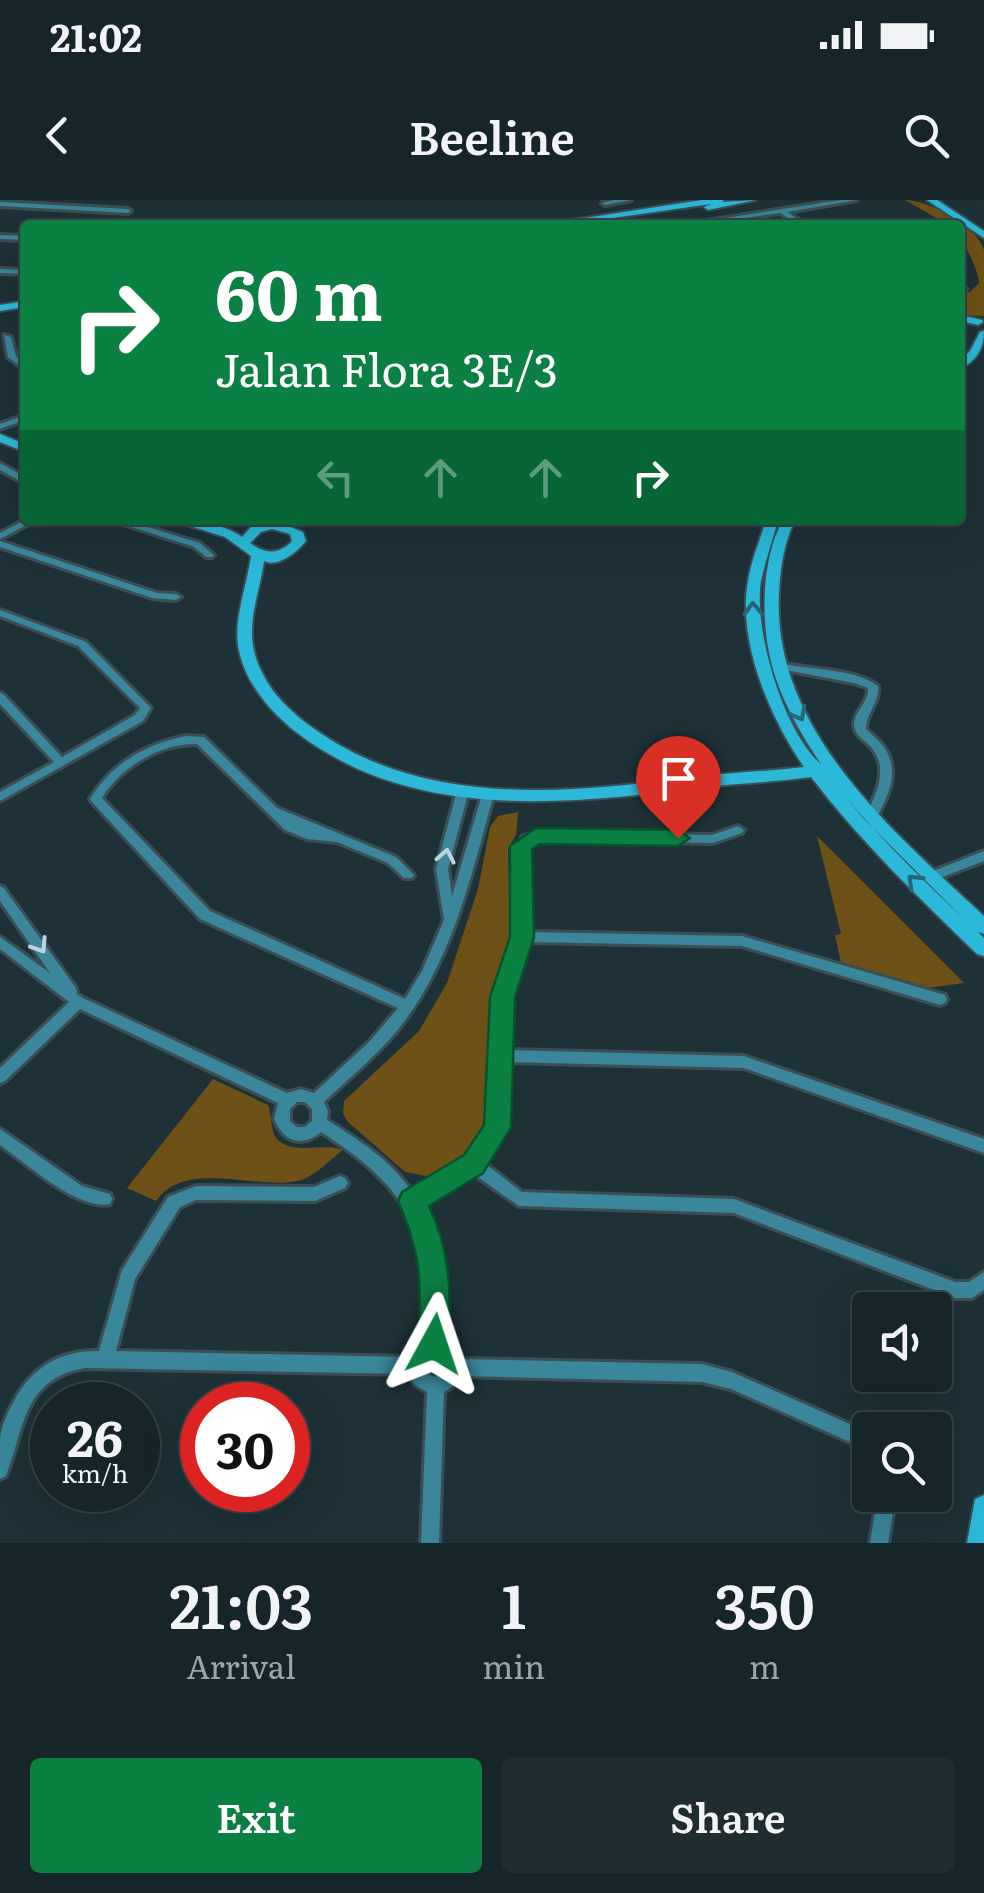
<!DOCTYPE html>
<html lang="en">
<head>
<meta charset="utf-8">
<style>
  :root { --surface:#162529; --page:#1f2d31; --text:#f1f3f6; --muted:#9ea5a8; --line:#354246; --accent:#0b8043 }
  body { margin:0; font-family:Literata,serif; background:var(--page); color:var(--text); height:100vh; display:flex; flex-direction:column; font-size:38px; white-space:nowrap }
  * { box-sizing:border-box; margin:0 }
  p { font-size:32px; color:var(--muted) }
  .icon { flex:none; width:55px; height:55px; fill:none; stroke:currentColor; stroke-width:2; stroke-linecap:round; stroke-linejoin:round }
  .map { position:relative; height:1343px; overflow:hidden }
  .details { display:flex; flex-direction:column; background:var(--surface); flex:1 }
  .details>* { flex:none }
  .banner { position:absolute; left:20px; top:20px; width:945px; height:305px; border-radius:10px; box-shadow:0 10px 40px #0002,0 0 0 2px var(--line); background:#0b8043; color:#fff; overflow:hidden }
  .fabs { position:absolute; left:852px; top:1092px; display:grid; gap:20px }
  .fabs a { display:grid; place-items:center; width:100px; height:100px; border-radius:10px; background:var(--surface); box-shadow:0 10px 40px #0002,0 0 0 2px var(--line); font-size:50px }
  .speed { position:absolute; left:30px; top:1182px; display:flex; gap:20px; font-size:50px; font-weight:700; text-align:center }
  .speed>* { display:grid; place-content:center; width:130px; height:130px; border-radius:50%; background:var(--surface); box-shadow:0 10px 40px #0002,0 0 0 2px var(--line); line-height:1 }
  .speed small { font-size:25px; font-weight:400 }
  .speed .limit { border:15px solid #d22; background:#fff; color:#111 }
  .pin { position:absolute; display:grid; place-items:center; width:85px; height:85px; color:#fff; margin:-102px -42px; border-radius:50% 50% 50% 0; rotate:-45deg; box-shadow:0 0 10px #0007 }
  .pin .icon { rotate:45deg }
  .me { position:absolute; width:110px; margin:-55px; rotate:5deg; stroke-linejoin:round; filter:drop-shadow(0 0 8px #0008) }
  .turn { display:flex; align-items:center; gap:35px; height:210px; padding:0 30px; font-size:45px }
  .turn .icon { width:130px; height:130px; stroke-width:2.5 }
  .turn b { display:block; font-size:70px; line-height:85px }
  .lanes { display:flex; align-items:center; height:95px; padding:0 30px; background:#0003; justify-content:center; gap:50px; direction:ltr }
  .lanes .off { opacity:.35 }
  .eta { display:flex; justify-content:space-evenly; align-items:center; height:170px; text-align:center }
  .eta b { font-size:60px; font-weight:600; line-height:70px }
  .cta { display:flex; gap:20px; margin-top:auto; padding:20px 30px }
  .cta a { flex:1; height:115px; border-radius:10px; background:var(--accent); color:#fff; font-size:40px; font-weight:600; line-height:115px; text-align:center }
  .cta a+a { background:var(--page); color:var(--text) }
  .status { display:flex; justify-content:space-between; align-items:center; height:70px; padding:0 50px; background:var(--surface); direction:ltr }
  .status svg { height:28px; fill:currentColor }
  header { display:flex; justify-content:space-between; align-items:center; height:130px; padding:0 30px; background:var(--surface); font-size:45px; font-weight:600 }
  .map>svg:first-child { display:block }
</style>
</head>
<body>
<div class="status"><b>21:02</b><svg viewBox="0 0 49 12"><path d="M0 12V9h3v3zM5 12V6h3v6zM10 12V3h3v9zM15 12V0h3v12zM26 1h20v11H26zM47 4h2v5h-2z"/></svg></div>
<header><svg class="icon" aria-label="back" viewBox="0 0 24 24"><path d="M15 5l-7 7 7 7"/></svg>Beeline<svg class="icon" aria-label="search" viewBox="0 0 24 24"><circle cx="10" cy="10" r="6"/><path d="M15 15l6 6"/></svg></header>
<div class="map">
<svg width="984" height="1343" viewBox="0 0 984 1343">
  <rect width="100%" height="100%" fill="#1d3137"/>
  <g fill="#6e5116">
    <path d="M905 0C928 0 978 26 984 50 984 70 984 96 984 116L960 115V92H970L979 83C977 63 960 43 960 25L931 22 938 19Z"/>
    <path d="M518 612 516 635 508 649 510 739 490 801 485 924 466 955 427 976 405 972 348 922 343 914 344 901 419 831 447 783 478 689 490 627 498 616Z"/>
    <path d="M817 636 964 783 921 789 841 763 835 735 841 734Z"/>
    <path d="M213 879 268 905C272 915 270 931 277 939 293 956 323 942 343 950 331 959 313 978 298 981 255 990 185 959 156 1001L127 988Z"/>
  </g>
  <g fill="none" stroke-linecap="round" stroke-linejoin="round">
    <defs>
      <g id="street">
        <path d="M614 0H631L605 5 602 3Z"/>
        <path d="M841 0H857L787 12 807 25H800L780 13 696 25H680Z"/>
        <path d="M0 2 128 9 131 11 128 13 0 6Z"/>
        <path d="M911 23H939L942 25H908Z"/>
        <path d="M0 35 25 36V40L0 39Z"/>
        <path d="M960 42 963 44V52L960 54Z"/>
        <path d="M0 69 25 70V74L0 73Z"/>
        <path d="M960 87 964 88 966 89 960 91Z"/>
        <path d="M4 135 11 137 16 156 25 164V170L8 157Z"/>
        <path d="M25 215V220L0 229V224Z"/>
        <path d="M0 263 25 277V284L0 270Z"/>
        <path d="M25 320H36L0 339V333Z"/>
        <path d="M110 320H125L200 343 214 355 212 357H206L194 347Z"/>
        <path d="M0 341 157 393 176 394 181 397 176 400 152 398 0 347Z"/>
        <path d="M0 410 86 442 151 508 143 521 0 601V592L54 562 0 504V493L4 495 62 557 135 515 140 508 78 446 0 416Z"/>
        <path d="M779 463C809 470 854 468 878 486 880 502 866 513 866 529 872 535 879 540 884 547 901 571 888 596 876 619L872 620 866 616C877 591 891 565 867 543 861 538 854 533 854 524 855 510 869 502 868 488L854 483 775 468 774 466Z"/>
        <path d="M186 536 204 537 277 608 396 657 414 675 412 678H404L388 663 337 642 307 639 285 630 197 544C160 543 121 567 102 598L210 711 405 799 422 771 444 720 436 669 456 594 462 590 468 594 448 669 452 696 481 598 487 594 493 598C470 680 451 765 396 832 374 858 348 879 324 902L328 911 327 920C359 940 392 961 412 992L468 959 490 926 495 803 515 737 513 657 522 637 540 632 712 635 738 626 744 630 742 633 713 643 540 640 531 643 525 657 528 732 742 736 945 795 947 799 945 803 940 805 742 746 527 742 509 803 507 850 744 856 984 939V953L744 868 507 862 504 928 483 962 522 992 734 999 955 1082H969L984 1072V1090L972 1098H955L734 1013 519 1006 472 973 420 1004C443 1046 445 1091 443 1138L455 1145 463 1159 702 1164 732 1172 870 1233V1251L731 1189 702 1182 461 1176 455 1185 444 1192 439 1343H421L427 1192 415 1185 408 1174 85 1168C22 1179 25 1229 6 1276L0 1279C0 1266 0 1252 0 1239 1 1226 8 1212 14 1201 32 1167 61 1150 99 1151L122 1070 168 997 196 986 314 987 340 976 345 978 348 983 345 988 315 1001 196 1000 180 1007 135 1079 116 1151 408 1157 415 1145 426 1138C431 1032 411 990 321 932 301 948 284 942 274 919L278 903 80 809 5 881 0 883V868L69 802 0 749V737L50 773 0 701V686L4 688 76 788 77 794 83 798 287 893 301 889 314 893 370 841 398 808 200 719 92 602 90 599C112 563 146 544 186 536ZM297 902H305L312 909V921L305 927H297L290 921V909ZM435 1153 443 1157 447 1165 443 1173 435 1177 427 1173 423 1165 427 1157Z"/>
        <path d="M984 651V661L932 681 926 676 928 673Z"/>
        <path d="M0 929 82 986 110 994 112 999 110 1004C78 1011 26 963 0 945Z"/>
        <path d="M878 1295H896L888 1343H870Z"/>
      </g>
      <g id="secondary">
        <path d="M702 0H724L722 2 756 0 708 10 704 7 711 4 563 25H539Z"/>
        <path d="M927 0H937L984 31V38Z"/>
        <path d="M25 101V107L0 111V105Z"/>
        <path d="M960 115 982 120 983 122 978 125 960 121Z"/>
        <path d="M984 131C984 149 976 161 960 169V160L970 151 980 132Z"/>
        <path d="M0 234 25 244V252L0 242Z"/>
        <path d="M171 320C193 320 223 323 242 337L252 326 287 320 289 323 288 326 303 332 306 341C297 352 278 368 264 361 260 391 247 420 254 451 262 484 286 509 313 528 428 611 574 592 705 576 738 572 771 571 804 567 770 518 737 441 748 381 751 361 760 340 766 320H778C773 340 765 361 761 381 753 429 784 533 821 564 782 505 761 461 765 388 767 365 771 341 783 320H795C784 343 780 368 779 394 772 530 893 631 984 716V734L978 732 984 738V756L977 754C919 698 861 642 811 577 777 582 741 583 706 587 569 604 414 623 296 532 269 511 244 481 238 446 234 416 247 386 251 356L225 337ZM272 329 290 334 292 341C279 355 265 354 250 343L261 332ZM827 574 863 618 962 717C914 672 868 626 827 574Z"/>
        <path d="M984 1295V1343H967L975 1299Z"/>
      </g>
    </defs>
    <use href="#street" stroke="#3b4e54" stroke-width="6"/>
    <use href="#secondary" stroke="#3b4e54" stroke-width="4"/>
    <use href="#street" fill="#3a869a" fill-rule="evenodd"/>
    <use href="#secondary" fill="#2bb8d9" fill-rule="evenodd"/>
  </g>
  <defs><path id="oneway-chevron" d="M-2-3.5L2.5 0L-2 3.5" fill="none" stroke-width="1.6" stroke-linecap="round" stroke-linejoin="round" transform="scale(2.5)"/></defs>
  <g stroke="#236778">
    <use href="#oneway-chevron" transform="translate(753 409) rotate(-92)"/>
    <use href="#oneway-chevron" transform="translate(799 514) rotate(62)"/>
    <use href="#oneway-chevron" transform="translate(914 681) rotate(-136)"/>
  </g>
  <g stroke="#bbd4db">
    <use href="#oneway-chevron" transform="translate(446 656) rotate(-79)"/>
    <use href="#oneway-chevron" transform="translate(40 746) rotate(57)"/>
  </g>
  <path fill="#0b8043" stroke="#07532c" stroke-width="2.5" d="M536 628 678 630 690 638 678 646 540 644 532 649 534 737 515 797 511 928 483 973 429 1006C451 1053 451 1094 449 1144L444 1155 434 1160 423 1155 418 1144C421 1084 423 1058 398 1001L402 992 464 955 484 925 490 797 510 737V646Z"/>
</svg>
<div class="fabs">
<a><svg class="icon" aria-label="sound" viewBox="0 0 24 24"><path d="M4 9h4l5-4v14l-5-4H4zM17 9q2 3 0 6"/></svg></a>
<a><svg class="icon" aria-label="search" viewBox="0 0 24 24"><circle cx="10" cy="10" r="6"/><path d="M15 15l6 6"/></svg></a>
</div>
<div class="speed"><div>26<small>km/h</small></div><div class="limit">30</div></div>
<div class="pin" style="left:678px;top:638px;background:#d93025"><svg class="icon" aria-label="arrive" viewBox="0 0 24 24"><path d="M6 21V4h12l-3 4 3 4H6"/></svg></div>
<svg class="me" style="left:434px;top:1144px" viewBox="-20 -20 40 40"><path d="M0-17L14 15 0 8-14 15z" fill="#0b8043" stroke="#fff" stroke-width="4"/></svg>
<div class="banner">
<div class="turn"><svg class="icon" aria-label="right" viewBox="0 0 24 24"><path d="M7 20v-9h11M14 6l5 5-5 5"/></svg><div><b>60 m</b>Jalan Flora 3E/3</div></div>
<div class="lanes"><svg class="icon off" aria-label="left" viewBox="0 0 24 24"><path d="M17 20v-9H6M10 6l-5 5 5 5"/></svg><svg class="icon off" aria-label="ahead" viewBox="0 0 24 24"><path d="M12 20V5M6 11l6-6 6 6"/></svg><svg class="icon off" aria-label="ahead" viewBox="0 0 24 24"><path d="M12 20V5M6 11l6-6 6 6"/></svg><svg class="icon" aria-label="right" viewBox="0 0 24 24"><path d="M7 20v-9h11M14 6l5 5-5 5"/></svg></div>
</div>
</div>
<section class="details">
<div class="eta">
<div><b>21:03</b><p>Arrival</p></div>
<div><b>1</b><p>min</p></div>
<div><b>350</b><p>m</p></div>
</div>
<div class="cta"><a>Exit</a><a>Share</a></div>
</section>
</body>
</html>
